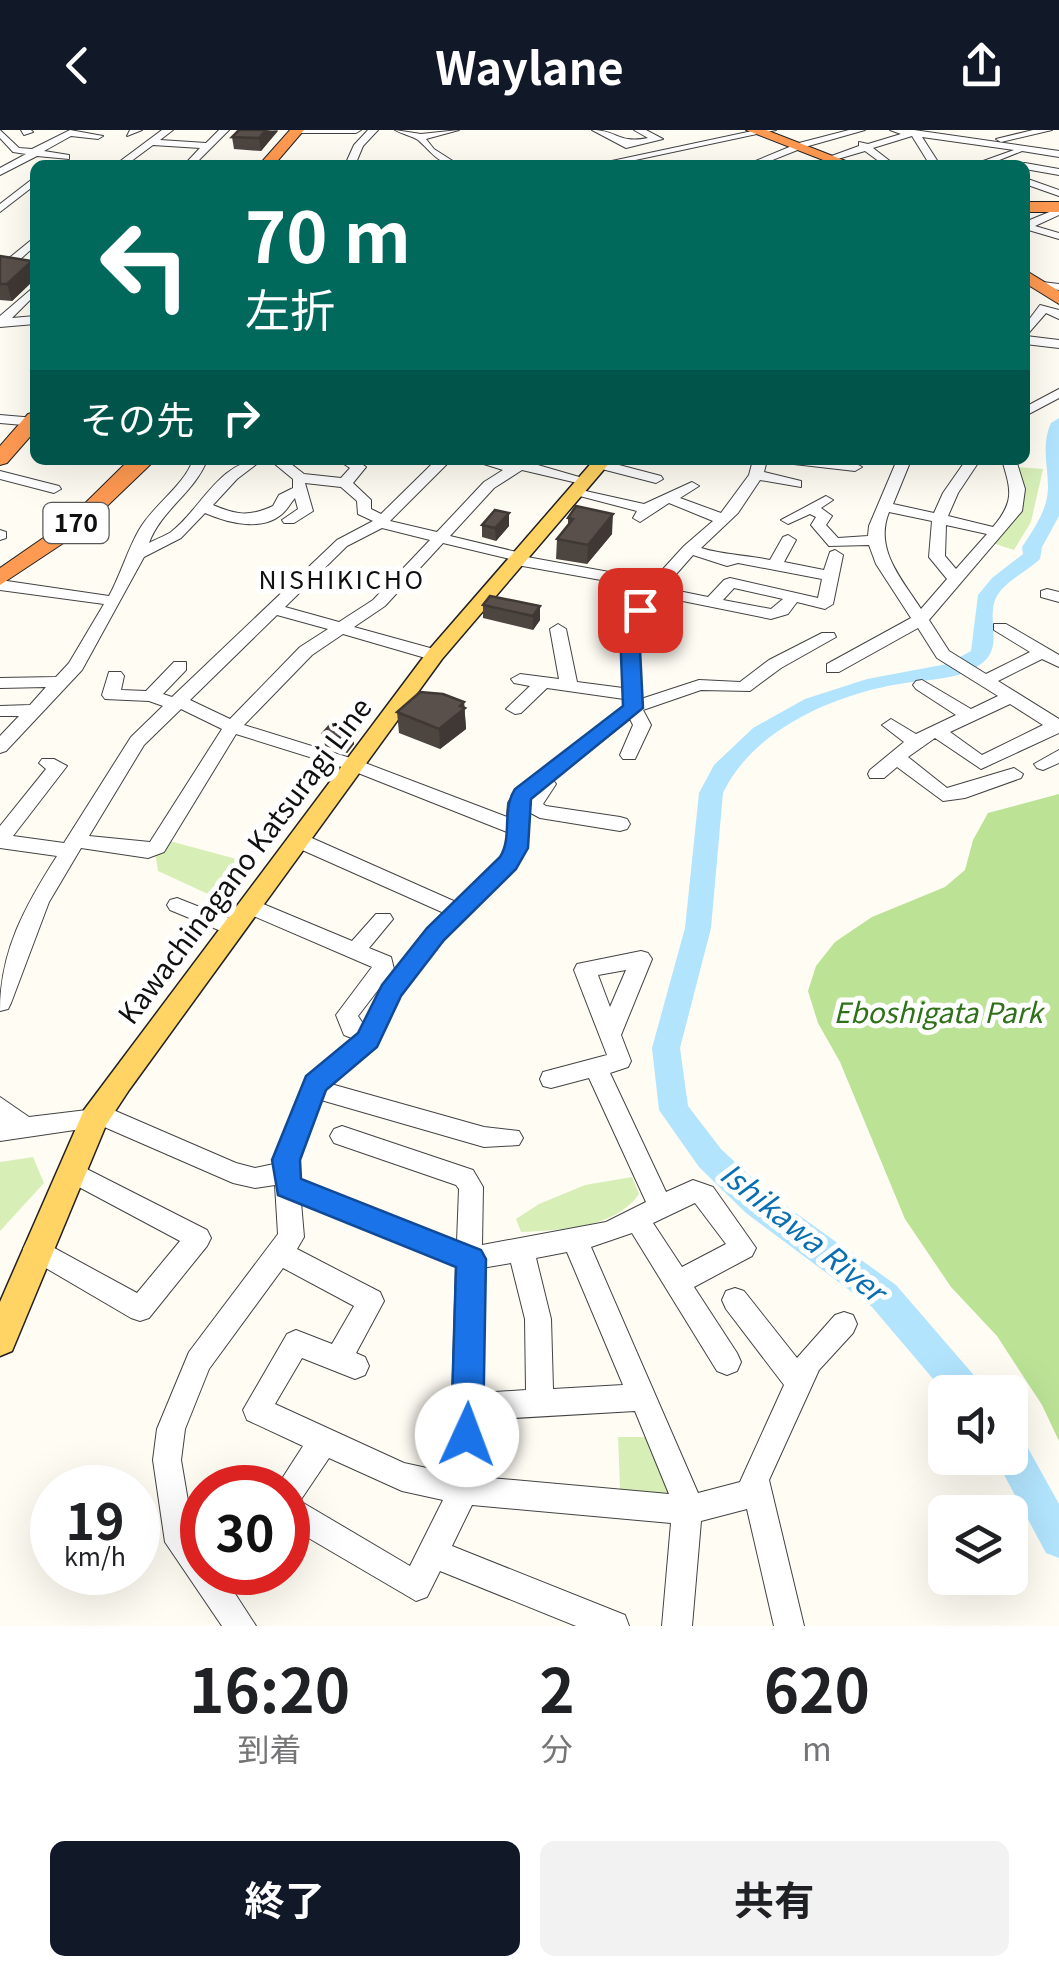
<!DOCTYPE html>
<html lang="ja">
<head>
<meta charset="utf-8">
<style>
  :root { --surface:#fff; --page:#f2f2f2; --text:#202124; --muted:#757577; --accent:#111827 }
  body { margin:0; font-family:Georgia,"Noto Sans JP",serif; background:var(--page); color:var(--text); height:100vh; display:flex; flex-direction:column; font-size:38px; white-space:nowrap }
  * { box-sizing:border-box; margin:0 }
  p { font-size:32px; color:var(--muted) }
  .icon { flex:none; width:55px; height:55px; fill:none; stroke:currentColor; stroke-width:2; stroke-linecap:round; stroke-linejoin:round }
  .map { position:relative; height:1496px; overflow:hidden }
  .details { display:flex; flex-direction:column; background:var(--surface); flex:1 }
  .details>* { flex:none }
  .hud { position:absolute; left:30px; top:30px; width:1000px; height:305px; border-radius:15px; box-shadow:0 10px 40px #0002; background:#00695c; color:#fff; overflow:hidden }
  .buttons { position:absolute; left:928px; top:1245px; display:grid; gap:20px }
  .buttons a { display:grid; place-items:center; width:100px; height:100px; border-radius:15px; background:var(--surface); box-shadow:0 10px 40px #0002; font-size:50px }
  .speed { position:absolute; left:30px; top:1335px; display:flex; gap:20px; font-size:50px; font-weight:700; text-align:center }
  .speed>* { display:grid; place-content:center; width:130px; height:130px; border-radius:50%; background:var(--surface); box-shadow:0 10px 40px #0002; line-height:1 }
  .speed small { font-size:25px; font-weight:400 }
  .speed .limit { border:15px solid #d22; background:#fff; color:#111 }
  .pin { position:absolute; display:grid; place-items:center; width:85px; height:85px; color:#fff; margin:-42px; border-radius:20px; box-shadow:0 5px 15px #0006 }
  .me { position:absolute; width:110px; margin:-55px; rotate:2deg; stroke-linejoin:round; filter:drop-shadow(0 0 8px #0008) }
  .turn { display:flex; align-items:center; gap:35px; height:210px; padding:0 50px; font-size:45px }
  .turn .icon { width:130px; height:130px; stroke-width:2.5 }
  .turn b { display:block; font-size:70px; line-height:85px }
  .then { display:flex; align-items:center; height:95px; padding:0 50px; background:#0003; gap:20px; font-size:38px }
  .eta { display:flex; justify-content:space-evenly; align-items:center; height:170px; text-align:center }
  .eta b { font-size:60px; font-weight:700; line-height:70px }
  .button { display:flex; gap:20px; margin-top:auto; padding:20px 50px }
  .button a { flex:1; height:115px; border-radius:15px; background:var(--accent); color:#fff; font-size:40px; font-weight:700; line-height:115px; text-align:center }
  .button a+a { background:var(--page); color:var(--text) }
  header { display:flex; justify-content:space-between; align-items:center; height:130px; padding:0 50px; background:var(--accent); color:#fff; font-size:45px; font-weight:700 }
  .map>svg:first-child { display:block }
</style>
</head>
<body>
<header><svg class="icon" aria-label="back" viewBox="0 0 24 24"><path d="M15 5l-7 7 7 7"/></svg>Waylane<svg class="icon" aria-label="share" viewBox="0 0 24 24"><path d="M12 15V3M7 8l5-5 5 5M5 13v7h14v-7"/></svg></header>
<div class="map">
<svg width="1059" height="1496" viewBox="0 0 1059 1496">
  <rect width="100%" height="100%" fill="#fffcf4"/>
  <g fill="#d7efb7">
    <path d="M1015 337 1043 339 1031 392 1014 420 992 413 1018 382Z"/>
    <path d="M166 710 255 734 221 770 158 741 155 722Z"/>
    <path d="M33 1027 44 1053 0 1101V1032Z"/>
    <path d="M632 1047 639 1064C615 1099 558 1100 521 1102L516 1089 539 1074 585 1055Z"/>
    <path d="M618 1307H649L669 1359 667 1366 620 1359Z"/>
  </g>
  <path fill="#bbe295" d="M1059 664V1311L1042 1275 997 1206 951 1157 905 1089 840 932 818 893 808 861 816 836 835 812 872 787 945 757 965 740 973 710 988 683Z"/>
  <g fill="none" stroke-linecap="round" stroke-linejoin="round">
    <g fill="#b2e4fd" fill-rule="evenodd">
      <path d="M1059 288V386L1042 417 1040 429C1027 442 1002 452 995 470 987 493 1004 517 981 534 958 551 925 549 899 554 833 565 753 600 723 663L711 798 680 918 688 976 721 1019 768 1063 896 1155 978 1250 983 1262 945 1263 872 1177 746 1083 699 1037 659 980 652 918 685 798 699 663 714 635 753 598 805 569 867 549 947 534 971 521 978 465 992 448 1023 424 1022 417C1034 399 1048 379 1048 357 1048 335 1041 315 1051 293Z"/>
      <path d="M1010 1304 1023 1309 1059 1374V1428L1046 1423 995 1328H1010Z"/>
    </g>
    <defs>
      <g id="minor">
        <path d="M0 0 19 18 32 19 70 0 103 6 98 9 71 6 44 21 69 25V29L37 26 0 45V38L26 24 13 22 0 8Z"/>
        <path d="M21 0H31L33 2 24 5Z"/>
        <path d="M130 0H142L127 6Z"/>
        <path d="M162 0H173L160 10 206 13 219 0H229L194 35H184L200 18 153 15 126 35H115Z"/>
        <path d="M293 0H361L356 3H298Z"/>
        <path d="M368 0H378L363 16 355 35H345L354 15Z"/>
        <path d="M395 0 421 4 459 0 426 9 434 19 459 35C438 35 432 22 418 10 412 6 402 4 395 0Z"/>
        <path d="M592 0C618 0 617 14 648 8L634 0H646L663 9 626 18Z"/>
        <path d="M757 0H776L612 35H593Z"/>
        <path d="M849 0H865L805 17 760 35H746L799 13Z"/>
        <path d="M890 0H914L1059 21V27L1022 21 987 35H972L1014 20 922 7 940 35H930L912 6 873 18 895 35H884L865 21 831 31 826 28 859 16V12L868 14 901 4Z"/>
        <path d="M1033 0H1052L1001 12 996 9Z"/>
        <path d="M694 31 701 33 703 35H690Z"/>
        <path d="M1025 33 1059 39V45L1025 39V35H1021Z"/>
        <path d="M35 47V55L0 82V74Z"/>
        <path d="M1025 48 1059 60V66L1025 54Z"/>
        <path d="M1059 78V85L1035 96 1059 103V109L1025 99V92Z"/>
        <path d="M35 107V116L16 133H8V129Z"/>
        <path d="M1034 151 1059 154V160L1030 156V152Z"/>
        <path d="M35 156V165L12 188 35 186V194L0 197V186Z"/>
        <path d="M1040 175 1059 180V189L1046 183 1026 206 1059 210V218L1025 214V195Z"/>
        <path d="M1059 259V268L1025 286V277Z"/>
        <path d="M0 285 35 288V296L0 293Z"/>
        <path d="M193 330H207C195 362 161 380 149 413 156 409 165 406 171 402 201 379 220 330 262 330L237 349 213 375C236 385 249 387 273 376L279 365 293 358V349L270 330H286L304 344 341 348 350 338 338 330H356L366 337 353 353 371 370V379L381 384 436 330H451L390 391 437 402 484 352 503 340 471 330 513 333 534 330 531 333 593 351 586 355 522 340 494 358 450 406 525 424 527 427 653 450 684 416 713 391 669 373 640 392 633 388 637 381 572 364V358L644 374 692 352 699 356 680 368 721 383 749 345 753 330H767L764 342 801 351V357L760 350 738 383 701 418C724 425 746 425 770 430L783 407 788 405 796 410 784 432 824 440 830 422 835 420 843 425 833 474 825 479 797 472 788 484 771 489 658 466 637 499 641 569 699 550 740 552 769 530 822 503H834L836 507 781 538 750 561 701 560 643 580 651 595 635 629H623L620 625 633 595 630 589 553 650 556 654 543 674 546 676 620 687 627 689 630 694 627 699 620 701 540 688 527 681V718L515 738 442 809 400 866 376 916 331 954 484 997 519 1001 523 1008 519 1015 484 1017 321 970 298 1030 299 1050 457 1112 459 1059 456 1055 334 1013 330 1006 334 999 342 996 473 1040 483 1057 482 1115 606 1092 646 1072 589 948 551 958 543 956 540 949 543 942 607 925 574 840 577 834 641 821 648 823 652 829 621 905 631 931 628 937 610 943 666 1062 693 1050 713 1057 756 1118 752 1126 694 1157 737 1223 741 1232 737 1241 727 1245 717 1241 632 1103 591 1117 698 1363 740 1352 784 1255 726 1179 722 1170 726 1161 735 1158 744 1161 797 1228 835 1185 844 1182 853 1185 857 1194 853 1203 819 1240 769 1350 804 1496H774L747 1379 701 1391 692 1496H662L671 1393 472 1375 452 1416 625 1485 629 1496H576L440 1441 427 1467 416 1471 288 1396V1358H276L303 1316 247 1290 243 1280 287 1204 296 1200 332 1214 354 1176 283 1138 209 1239 185 1299 181 1330 194 1406 202 1418V1442H221L256 1496H222L165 1412 153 1330 157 1299 189 1222 278 1104 275 1055 255 1058 233 1053 102 996 0 1011V967L29 987 87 980 97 973 236 1033 255 1038 274 1034 307 947 354 909 344 905 336 885 372 837 242 781 239 776 242 771H256L352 811 376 784H390L393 789 369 818 391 827 394 839 358 886 364 895C384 853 410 815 444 783L291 715 288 710 291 705H305L456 772 501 728 507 718V702L348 639 236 604 164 722 148 728 81 718 49 772 11 873 8 879 0 881C0 821 25 776 57 726L0 718V696L46 639 39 633 42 629H54L67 636 13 706 64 713 131 607 163 576 149 571 105 569 102 565 109 542H121L124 546 121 560 146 561 174 532H186V540L163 564 172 567 337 410 373 391 358 384 357 371 341 357 305 353 313 381 294 393H284L282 390 298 379 295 368C291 372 289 377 285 381 265 403 228 393 205 383L181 408 144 427 82 540 6 621 0 623V606L19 586H0V576L30 575 46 557 0 558V548L56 547 69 533 104 474 0 460V450L109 466C121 444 127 421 139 400 154 374 183 357 193 330ZM382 398 430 410 373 470 339 492 285 477 347 416ZM443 413 510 429 517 435 646 458 621 499 623 558 577 552 566 499 558 494 550 499 559 549 520 544 511 549 514 553 530 556 506 579 515 584 521 583 547 558 624 569V576L516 660 508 673 507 687 360 631 244 595 312 525 343 504 429 529H441V521L354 497 385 476ZM693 425 727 436 738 433 822 449 818 468 730 448 724 450 708 467 664 458ZM734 458 783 469 771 479 723 470ZM277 485 328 499 300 517 230 589 190 570ZM181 579 222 599 150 712 89 706 144 615ZM626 840 610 877 598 845ZM301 1072 456 1135 450 1343 404 1333 275 1274 302 1228 355 1249 365 1245 369 1236 365 1227 356 1223 384 1171 380 1162 297 1119 304 1107ZM695 1073 726 1114 682 1137 653 1093ZM567 1122 623 1255 553 1259 551 1189 536 1128ZM511 1133 525 1189 526 1260 480 1263 482 1138ZM635 1281 669 1364 479 1347 480 1290ZM329 1328 402 1361 443 1370 410 1436 300 1371Z"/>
        <path d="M600 330 661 346 663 349 656 353 594 337V331Z"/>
        <path d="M787 330C810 330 843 325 862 337L855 341 794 334Z"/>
        <path d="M897 330H911L893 374 934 383 943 363 966 330H980L958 363 948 386 993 397C1015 371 1011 360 1002 330H1016L1025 359 1022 381 929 490 949 521 986 544 1030 522 994 500V494H1006L1059 525V537L1042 529 998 551 1059 589V603L981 639 935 608 908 627 947 658 1014 638 1023 644 1021 648 965 668 943 671 897 637 884 648H870L868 644 870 640 904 612 882 595 891 589 916 604 956 585 916 559 913 555 916 551 922 550 971 579 998 566 937 528 918 498 839 542H827V534L911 488 876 434 869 415 829 416 811 395 816 387 810 384 788 394 781 390 826 366 833 370 821 378 832 386 826 395 838 408 868 406 869 396ZM889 382 932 391 929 427 947 449 921 479C901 448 874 419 889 382ZM946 395 987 404 956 439 945 426ZM1010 574 1043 595 982 625 950 602Z"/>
        <path d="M0 341 59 356 61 359 54 363 0 349Z"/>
        <path d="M0 400 6 402V408L0 410Z"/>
        <path d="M1047 459 1059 462V472L1041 467V461Z"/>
        <path d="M1059 620V633L1043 640 1037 638 1034 634Z"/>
        <path d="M177 768 240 793 243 798 240 803 233 806 170 780 167 775 170 770Z"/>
        <path d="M71 1031 207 1100 211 1108 207 1116 149 1188 140 1191 131 1188 27 1127 23 1119 27 1111 36 1108 137 1163 180 1111 62 1048 59 1041 62 1034Z"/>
      </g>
      <path id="major" d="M594 330H612L442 529 129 960 106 995 12 1221 0 1226V1172L84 980 428 521Z"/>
      <g id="highway">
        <path d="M290 0H304L274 35H259Z"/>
        <path d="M746 0H766L856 35H836Z"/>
        <rect x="1025" y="72" width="34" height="10"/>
        <path d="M1025 140 1059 161V174L1025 153Z"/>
        <path d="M35 282V301L7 333 0 335V316L28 284Z"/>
        <path d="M129 330H155L80 402 0 455V438L65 393Z"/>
      </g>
    </defs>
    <use href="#minor" stroke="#434343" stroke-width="2"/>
    <use href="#major" stroke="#212121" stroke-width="3"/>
    <use href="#highway" stroke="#212121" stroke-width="2"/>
    <use href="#minor" fill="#fff" fill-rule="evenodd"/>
    <use href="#major" fill="#ffd364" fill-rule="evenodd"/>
    <use href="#highway" fill="#ff9a52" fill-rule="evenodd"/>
  </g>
  <g fill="#4d4540">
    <path d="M278 0 261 21 234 19 232 7Z"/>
    <path d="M0 126 32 131 35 149 12 171 0 170Z"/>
    <path d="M568 388 612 404 587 434 556 429 557 409 568 395Z"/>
    <path d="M482 395 509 396 496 411 482 407Z"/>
    <path d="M483 475 540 476V490L533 500 483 488Z"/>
    <path d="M464 572 466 599 440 619 399 603 397 582Z"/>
    <path d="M352 600 354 614 347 623 325 616 323 603Z"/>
  </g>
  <g fill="#3f3834">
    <path d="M266 0 278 1 261 21 259 8Z"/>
    <path d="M32 131 35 149 12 171 7 154Z"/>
    <path d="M509 383V396L496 411 495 398Z"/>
    <path d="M613 384 612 404 587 434 588 415Z"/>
    <path d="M540 476V490L533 500V486Z"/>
    <path d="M464 572 466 599 440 619 439 599Z"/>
    <path d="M352 600 354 614 347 623 345 609Z"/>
  </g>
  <g fill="#5a504b" stroke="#3f3834" stroke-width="2.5">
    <path d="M239 0H266L259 8 232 7Z"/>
    <path d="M0 126 32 131 7 154H0Z"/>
    <path d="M576 376 613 384 588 415 557 409 573 389 568 388Z"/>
    <path d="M495 380 509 383 495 398 482 395Z"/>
    <path d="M490 466 540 476 533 486 483 475Z"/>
    <path d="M420 562 443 564 464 572 460 576 465 578 439 599 397 582Z"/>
    <path d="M331 594 352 600 345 609 323 603Z"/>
  </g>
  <path fill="#1a73e8" stroke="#114b97" stroke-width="2.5" d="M640 474 650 480 639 500 643 578 531 669 528 718 516 739 444 810 401 866 377 917 326 960 300 1030 301 1049 481 1120 486 1129 483 1305 478 1316 467 1321 455 1316 451 1305 456 1137 278 1065 272 1030 306 946 358 903 382 855 427 798 500 727C513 706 501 681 515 659L623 576 620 500 634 476Z"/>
  <g text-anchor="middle" stroke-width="10" stroke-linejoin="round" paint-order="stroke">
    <rect fill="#fff" stroke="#585858" stroke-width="2.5" x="43.5" y="373" width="65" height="40" rx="8"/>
    <g font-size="25" font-weight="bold" fill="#101010">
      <text x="76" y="402">170</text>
    </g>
    <g font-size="25" letter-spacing="2.5" fill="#101010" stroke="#fff">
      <text x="342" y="459">NISHIKICHO</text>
    </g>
    <g font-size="28" fill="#101010" stroke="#fff">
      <text transform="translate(245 731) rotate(-53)" y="10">Kawachinagano Katsuragi Line</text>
    </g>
    <g font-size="28" font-style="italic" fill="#2e7118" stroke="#fff">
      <text x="938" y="893">Eboshigata Park</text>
    </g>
    <g font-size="30" font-style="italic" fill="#096fb2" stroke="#fff">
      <text transform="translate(802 1103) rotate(39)" y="10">Ishikawa River</text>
    </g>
  </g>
</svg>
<div class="buttons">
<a><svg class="icon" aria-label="sound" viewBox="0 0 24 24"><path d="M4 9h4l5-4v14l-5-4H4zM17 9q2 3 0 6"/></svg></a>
<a><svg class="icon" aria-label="layers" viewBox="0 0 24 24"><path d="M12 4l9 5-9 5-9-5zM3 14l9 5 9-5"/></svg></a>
</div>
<div class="speed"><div>19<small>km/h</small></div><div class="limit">30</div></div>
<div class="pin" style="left:640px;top:480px;background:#d93025"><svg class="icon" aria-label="arrive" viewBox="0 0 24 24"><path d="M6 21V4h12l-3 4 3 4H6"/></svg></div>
<svg class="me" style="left:467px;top:1305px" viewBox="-20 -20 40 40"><circle r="19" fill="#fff"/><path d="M0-13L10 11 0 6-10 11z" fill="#1a73e8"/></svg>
<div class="hud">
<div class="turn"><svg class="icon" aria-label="left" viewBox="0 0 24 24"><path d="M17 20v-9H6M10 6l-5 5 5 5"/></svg><div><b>70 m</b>左折</div></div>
<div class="then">その先<svg class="icon" aria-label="right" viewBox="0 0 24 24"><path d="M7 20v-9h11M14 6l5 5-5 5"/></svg></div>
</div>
</div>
<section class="details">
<div class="eta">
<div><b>16:20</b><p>到着</p></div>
<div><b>2</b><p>分</p></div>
<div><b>620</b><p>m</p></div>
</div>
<div class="button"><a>終了</a><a>共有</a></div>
</section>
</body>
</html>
